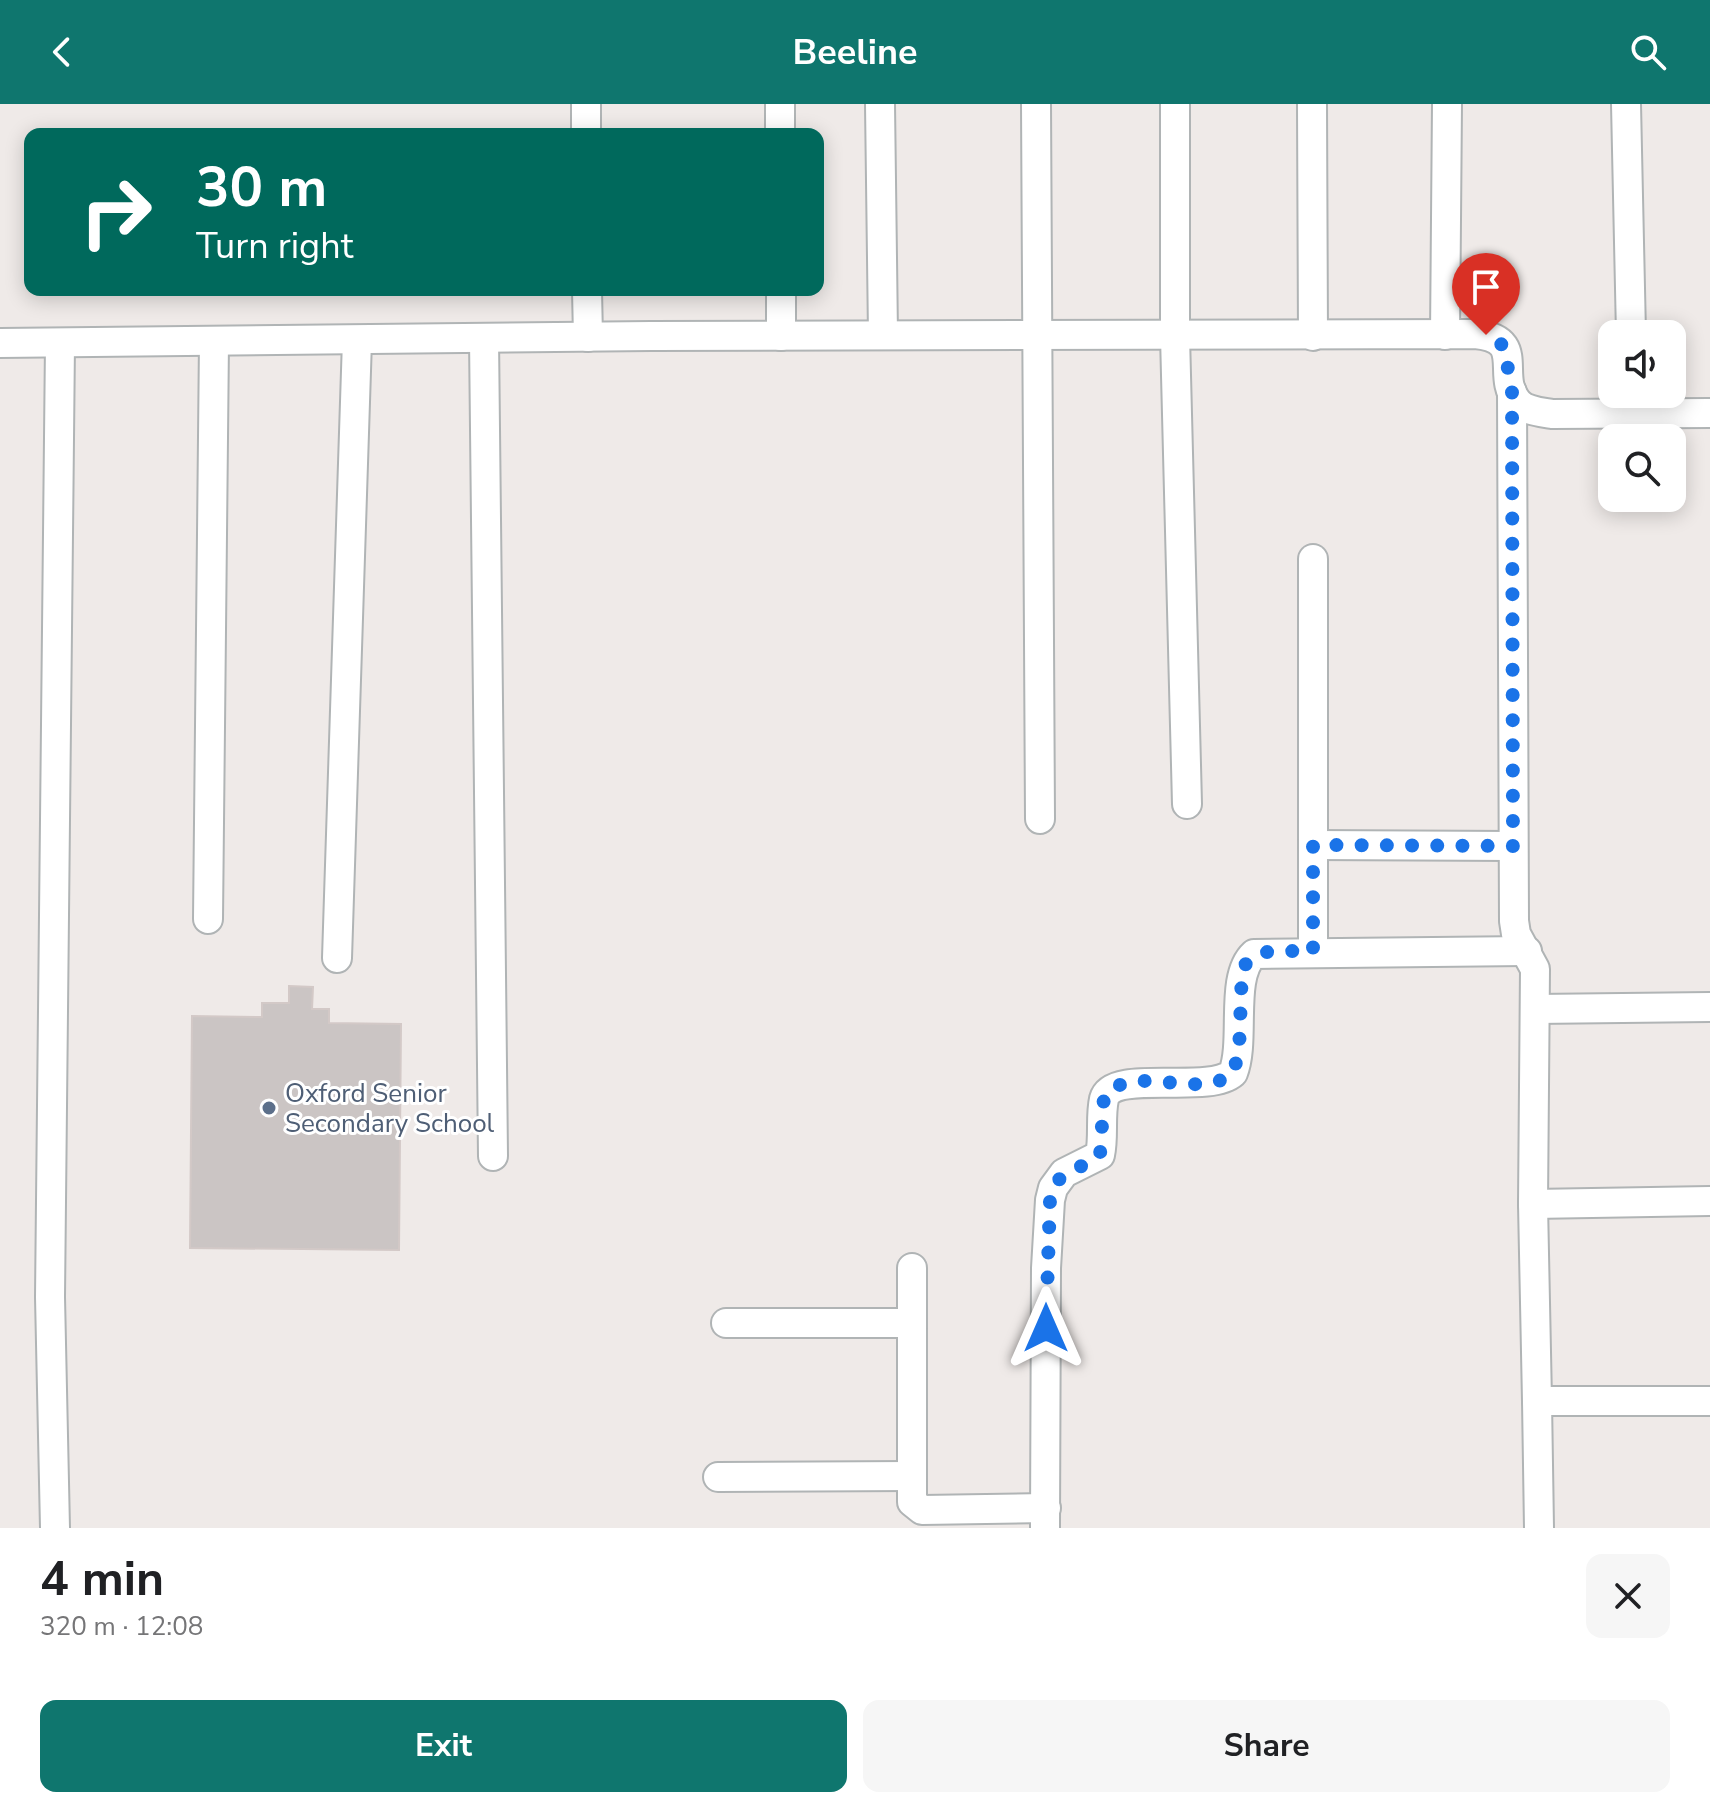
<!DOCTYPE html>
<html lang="en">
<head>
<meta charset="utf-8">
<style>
  :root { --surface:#fff; --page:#f6f6f6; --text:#202124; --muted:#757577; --accent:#0f766e }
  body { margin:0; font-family:"Nunito Sans",sans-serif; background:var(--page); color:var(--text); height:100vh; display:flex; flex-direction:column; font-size:30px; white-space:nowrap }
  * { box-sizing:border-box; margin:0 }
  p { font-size:26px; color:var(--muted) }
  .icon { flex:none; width:44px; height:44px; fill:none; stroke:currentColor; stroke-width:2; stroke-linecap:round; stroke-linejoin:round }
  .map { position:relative; height:1424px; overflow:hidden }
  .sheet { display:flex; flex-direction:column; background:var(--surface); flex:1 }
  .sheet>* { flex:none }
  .guide { position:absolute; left:24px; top:24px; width:800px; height:168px; border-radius:16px; box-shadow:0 4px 20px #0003; background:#00695c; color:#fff; overflow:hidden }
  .fabs { position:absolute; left:1598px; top:216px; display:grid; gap:16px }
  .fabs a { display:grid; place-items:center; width:88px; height:88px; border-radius:16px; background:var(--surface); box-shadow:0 4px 20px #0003; font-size:40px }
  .pin { position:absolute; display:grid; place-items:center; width:68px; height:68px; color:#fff; margin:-82px -34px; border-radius:50% 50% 50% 0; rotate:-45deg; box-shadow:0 0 8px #0007 }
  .pin .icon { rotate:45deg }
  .me { position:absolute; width:88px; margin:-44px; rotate:0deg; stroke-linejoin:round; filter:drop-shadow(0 0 6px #0008) }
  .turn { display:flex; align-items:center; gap:28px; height:168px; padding:0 40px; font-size:36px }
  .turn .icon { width:104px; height:104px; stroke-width:2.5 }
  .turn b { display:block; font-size:56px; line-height:68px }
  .round { display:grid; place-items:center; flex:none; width:84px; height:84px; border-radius:16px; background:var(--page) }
  .overview { display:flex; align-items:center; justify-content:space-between; height:136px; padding:0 40px }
  h1 { font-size:48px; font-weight:700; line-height:60px }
  .button { display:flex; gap:16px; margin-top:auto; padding:16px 40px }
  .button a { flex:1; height:92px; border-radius:16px; background:var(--accent); color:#fff; font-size:32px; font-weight:700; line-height:92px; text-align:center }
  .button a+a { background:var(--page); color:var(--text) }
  header { display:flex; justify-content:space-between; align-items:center; height:104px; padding:0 40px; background:var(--accent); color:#fff; font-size:36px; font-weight:700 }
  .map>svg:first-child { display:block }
</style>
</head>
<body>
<header><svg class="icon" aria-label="back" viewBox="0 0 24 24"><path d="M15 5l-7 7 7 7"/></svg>Beeline<svg class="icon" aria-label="search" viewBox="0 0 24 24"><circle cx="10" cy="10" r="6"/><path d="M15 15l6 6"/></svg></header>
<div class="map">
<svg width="1710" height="1424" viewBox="0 0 1710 1424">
  <rect width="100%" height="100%" fill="#efeae8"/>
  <path fill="#cbc5c4" stroke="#d3c9c7" stroke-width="2" d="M289 882 313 883 312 905H329V919L401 920 399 1146 190 1144 192 912 262 913V899H289Z"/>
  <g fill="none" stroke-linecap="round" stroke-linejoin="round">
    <defs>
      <g id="minor">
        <path d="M586 0V30"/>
        <path d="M780 0V30"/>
        <path d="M880 0 883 231"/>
        <path d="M1036 0 1040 715"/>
        <path d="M1175 0V232L1187 700"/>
        <path d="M1312 0 1313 232"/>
        <path d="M1626 0 1631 230"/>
        <path d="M587 186 588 233"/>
        <path d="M781 186V232"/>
        <path d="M1445 231 1447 0"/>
        <path d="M484 234 493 1052"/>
        <path d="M0 239 651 232 1475 230C1528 235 1495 271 1517 297 1524 307 1541 308 1552 310L1710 309"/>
        <path d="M1512 288 1514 817 1516 830 1535 865 1533 1100 1537 1297"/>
        <path d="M1313 455V848"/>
        <path d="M1313 741 1513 742"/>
        <path d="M208 815 214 237"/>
        <path d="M337 854 357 236"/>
        <path d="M1535 905 1710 903"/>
        <path d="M1533 1100 1710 1097"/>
        <path d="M912 1164V1398L922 1406 1046 1404"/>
        <path d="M726 1219H912"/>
        <path d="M718 1373 911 1372"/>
        <path d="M55 1424 50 1193 60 239"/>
        <path d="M1045 1424 1046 1164 1050 1096 1053 1084 1064 1069 1100 1051C1104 1033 1100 1013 1104 995 1112 964 1208 991 1233 969 1246 936 1229 873 1254 850L1527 847"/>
        <path d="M1539 1424 1537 1297H1710"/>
      </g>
    </defs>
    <use href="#minor" stroke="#b0b4b5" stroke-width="32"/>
    <use href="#minor" stroke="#fff" stroke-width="28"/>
  </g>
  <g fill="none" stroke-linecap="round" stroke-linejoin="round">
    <path stroke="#1a73e8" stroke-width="14" stroke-dasharray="0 25.2" d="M1046 1224 1050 1096 1058 1076 1100 1051 1104 992C1135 957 1199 998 1233 969L1239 948 1242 866C1255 840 1288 848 1313 848V741L1513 742 1512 288 1504 242 1486 231"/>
  </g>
  <circle fill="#5c6f8a" stroke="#fff" stroke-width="3" cx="269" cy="1004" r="8"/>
  <g text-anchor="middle" stroke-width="6" stroke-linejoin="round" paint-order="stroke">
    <g font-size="26" fill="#4e5e75" stroke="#fff" text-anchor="start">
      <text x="285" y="998">Oxford Senior<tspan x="285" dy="30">Secondary School</tspan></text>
    </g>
  </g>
</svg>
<div class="fabs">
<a><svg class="icon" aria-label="sound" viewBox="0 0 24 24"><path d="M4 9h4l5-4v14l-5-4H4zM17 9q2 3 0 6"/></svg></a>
<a><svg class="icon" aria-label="search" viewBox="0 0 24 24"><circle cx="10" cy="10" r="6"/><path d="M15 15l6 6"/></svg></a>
</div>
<div class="pin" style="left:1486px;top:231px;background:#d93025"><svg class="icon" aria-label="arrive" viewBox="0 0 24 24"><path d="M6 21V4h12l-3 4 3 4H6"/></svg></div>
<svg class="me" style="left:1046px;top:1224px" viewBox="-20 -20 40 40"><path d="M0-17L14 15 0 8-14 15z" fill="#1a73e8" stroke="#fff" stroke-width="4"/></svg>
<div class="guide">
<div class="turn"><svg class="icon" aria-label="right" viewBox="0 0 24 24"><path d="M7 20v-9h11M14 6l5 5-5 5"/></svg><div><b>30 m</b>Turn right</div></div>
</div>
</div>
<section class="sheet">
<div class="overview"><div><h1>4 min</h1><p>320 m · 12:08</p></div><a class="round"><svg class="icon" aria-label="close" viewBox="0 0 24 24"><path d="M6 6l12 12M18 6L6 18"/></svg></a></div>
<div class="button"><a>Exit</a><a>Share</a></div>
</section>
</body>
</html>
